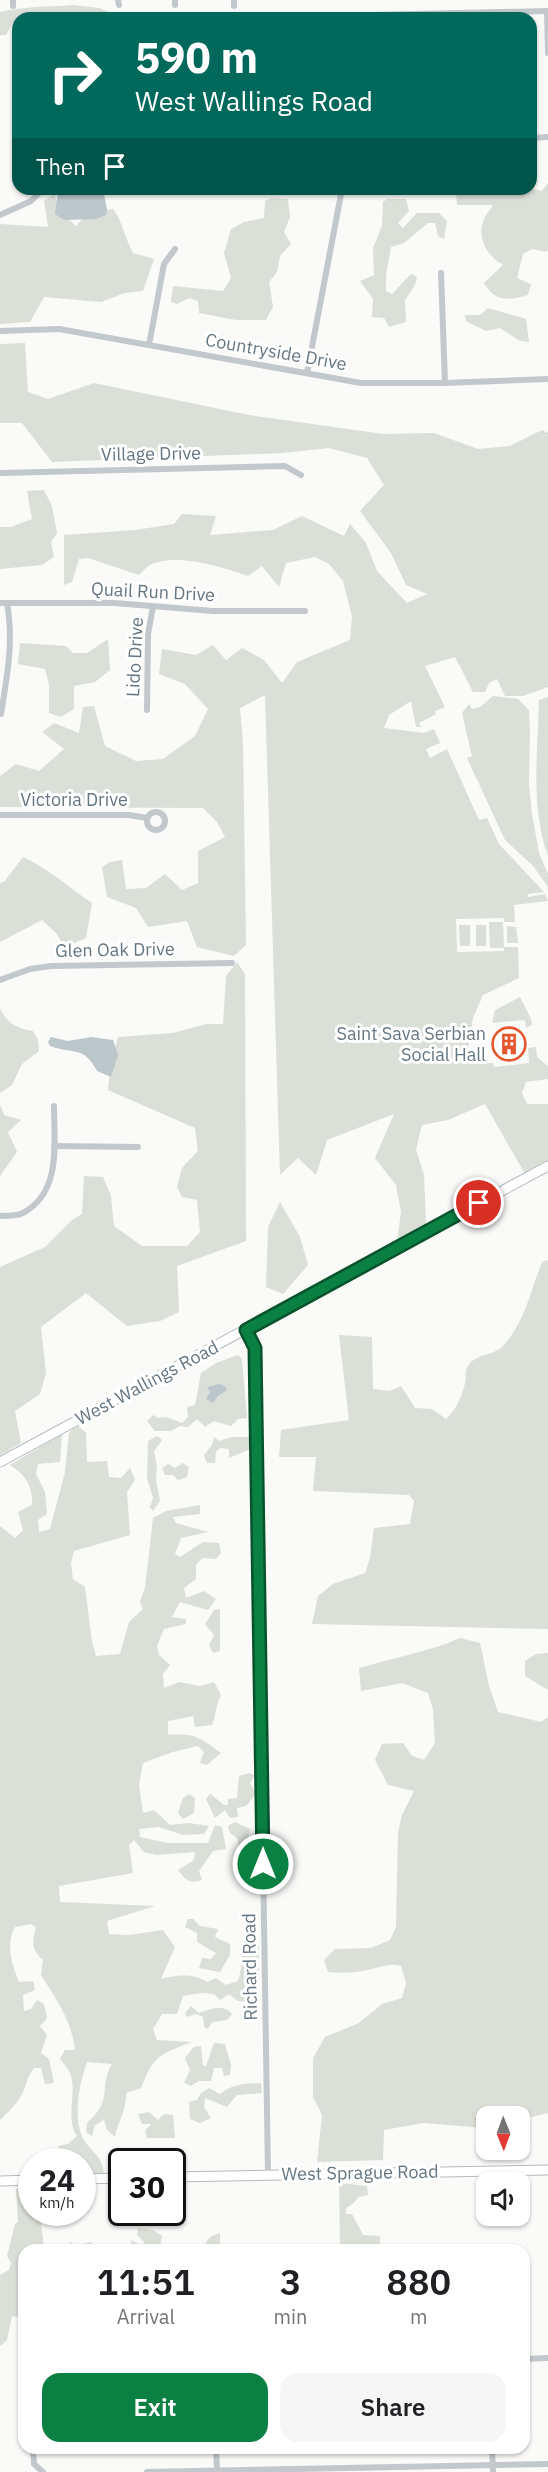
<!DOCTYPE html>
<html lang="en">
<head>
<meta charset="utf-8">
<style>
  :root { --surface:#fff; --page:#f6f6f6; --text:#202124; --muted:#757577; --accent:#0b8043 }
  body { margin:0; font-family:"IBM Plex Sans",sans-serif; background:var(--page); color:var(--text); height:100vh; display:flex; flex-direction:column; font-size:22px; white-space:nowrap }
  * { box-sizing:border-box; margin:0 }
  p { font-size:20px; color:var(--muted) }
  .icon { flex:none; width:33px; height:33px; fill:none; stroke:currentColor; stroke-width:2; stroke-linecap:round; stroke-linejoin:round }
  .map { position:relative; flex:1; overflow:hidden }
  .drawer { position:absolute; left:18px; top:2244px; width:512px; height:210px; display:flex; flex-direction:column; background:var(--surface); border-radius:18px; box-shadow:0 2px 4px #0004 }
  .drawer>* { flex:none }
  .banner { position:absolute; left:12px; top:12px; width:525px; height:183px; border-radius:18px; box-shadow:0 2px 4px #0004; background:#00695c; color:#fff; overflow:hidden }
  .needle { width:39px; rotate:179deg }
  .tools { position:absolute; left:476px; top:2106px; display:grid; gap:12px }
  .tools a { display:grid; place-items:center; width:54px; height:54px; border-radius:12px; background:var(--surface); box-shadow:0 2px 4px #0004; font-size:30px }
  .speed { position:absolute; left:18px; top:2148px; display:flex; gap:12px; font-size:30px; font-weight:700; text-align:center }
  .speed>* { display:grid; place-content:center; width:78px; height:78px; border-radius:50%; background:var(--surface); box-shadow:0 2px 4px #0004; line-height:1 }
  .speed small { font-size:15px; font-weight:400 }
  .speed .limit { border:3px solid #111; border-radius:9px; background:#fff; color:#111 }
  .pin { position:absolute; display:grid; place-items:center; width:51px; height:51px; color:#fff; margin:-26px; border:3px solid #fff; border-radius:50%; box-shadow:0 2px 6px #0007 }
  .me { position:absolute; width:66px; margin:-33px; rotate:0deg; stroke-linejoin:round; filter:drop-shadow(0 0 4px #0008) }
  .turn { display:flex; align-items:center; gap:21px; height:126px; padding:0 24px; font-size:27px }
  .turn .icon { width:78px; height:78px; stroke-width:2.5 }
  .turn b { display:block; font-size:42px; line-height:51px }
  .then { display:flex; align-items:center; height:57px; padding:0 24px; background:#0003; gap:12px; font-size:22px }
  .eta { display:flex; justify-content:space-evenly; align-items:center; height:102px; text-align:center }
  .eta b { font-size:36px; font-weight:600; line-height:42px }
  .cta { display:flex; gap:12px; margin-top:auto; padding:12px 24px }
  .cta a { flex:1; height:69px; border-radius:18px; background:var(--accent); color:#fff; font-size:24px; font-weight:600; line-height:69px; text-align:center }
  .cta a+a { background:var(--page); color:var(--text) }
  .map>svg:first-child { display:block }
</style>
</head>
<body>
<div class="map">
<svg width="548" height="2472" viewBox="0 0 548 2472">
  <rect width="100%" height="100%" fill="#fafaf8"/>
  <g fill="#dadfd7">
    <path d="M74 5 99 8 124 18H18V22H13L6 35H0V12C25 6 49 7 74 5Z"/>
    <path d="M548 183V250L546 252 532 249 523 254 517 278 531 284 528 295C508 301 495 302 484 283L503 265C489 257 477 240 483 222 484 216 490 210 493 205H457L456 193C481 190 520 184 542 191Z"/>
    <path d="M54 194 62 213 76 226 88 213 113 209C123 222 125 239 133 253L154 259 143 291 125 293 101 302 44 297 30 322 0 324V224L48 227 44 201Z"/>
    <path d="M271 198 288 199 290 217 284 232 291 244 280 256 277 272 269 282 273 307 266 320H236L199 313 198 301 189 298 177 304 171 302 173 286 223 291 231 278 224 253 231 229 244 222 264 218 265 201Z"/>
    <path d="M387 199H406L409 211 398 223 403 228 417 213H439L447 221 444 239 438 236 435 223H428L404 243 391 247 386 275V291L392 294 411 274 417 277 415 285 405 300 406 322 389 327 384 318 372 317 373 299 360 281 374 275 373 248 382 226 383 202Z"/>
    <path d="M488 308 526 319 529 342 520 341 500 328 486 331 466 321 465 315H480Z"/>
    <path d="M25 343 28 392 48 399 94 383 249 415 383 434 434 433 478 449 510 446 542 430 548 433V687L523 696H505L497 679 489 683 485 692H473L455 657 425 666 445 707 435 711 436 714 419 723 421 727H416L411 701 389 715 384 728 424 733 434 729 440 743 426 749 430 758 447 749 479 820 487 818 499 844 544 892 528 894V897L545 894 548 901 514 905 515 922H504V918L456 919 457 952 504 951V948H490L489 922H503L504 947H518L519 978 483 995 473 1018 467 1055 472 1057 473 1054H486L487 1063H493L494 1067 529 1063 528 1048 536 1047 537 1057 548 1066V1079L526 1082 522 1093 527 1104H548V1162L525 1174 485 1104 448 1120 422 1125 416 1150 424 1175 426 1223 397 1242 401 1212 396 1185 375 1158 394 1114 327 1140 316 1175 298 1158 280 1175 265 695 240 708 243 742 246 945 234 956 197 947 187 921 148 927 136 908 107 897 102 867 110 862 122 860 126 889 146 888 165 874 182 890 198 883V851L225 837 217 822 203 808 0 807V776L16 764 39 771 64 749 42 732 54 723 79 733 83 707 94 706 105 746 136 761 163 759 195 736 208 709 185 684 159 674 162 649 196 655 213 645 226 660 242 648 264 660 282 683 297 662 350 640 352 617 343 581 329 564 315 557 286 563 279 587 262 566 248 576C223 567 175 552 150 565 146 567 143 572 139 575L88 558 79 559 72 582 64 585V535L135 530 174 524 182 514 216 516 210 535 273 530 302 516 344 536 350 524 366 543 377 571 407 603 427 594 406 585 391 553 360 511 384 485 367 458 329 448 283 453 52 462 22 423H0V344Z"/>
    <path d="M44 490 52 506 57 533 51 542 54 557 42 565 0 569V527H11L32 519 27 491Z"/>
    <path d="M108 639 110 670 95 682 74 686V709L61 717 49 713V685L45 669 18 664 20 643 66 646 73 653H87Z"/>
    <path d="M493 696 518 699 529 710 530 730 529 784 532 814 539 853 548 874V887L533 866 505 840 467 758 472 756 462 713 469 704 472 709 480 707Z"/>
    <path d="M548 697V856C530 807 538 750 539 700Z"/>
    <path d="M23 857C48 868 69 888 92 903L86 938 65 947 56 933 42 920 0 942V883L4 882Z"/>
    <path d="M459 925H470V946H460Z"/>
    <rect x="476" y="925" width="10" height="21"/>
    <path d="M507 926 516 927 518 943H507Z"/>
    <path d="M237 962 245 974 246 1241 177 1266 179 1312 160 1321 127 1326 86 1293 41 1327 46 1373 40 1394 15 1411 21 1443 0 1455V1267L45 1247 72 1220 82 1214 84 1176 103 1177 111 1196 114 1226 142 1246H187L200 1232 197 1200 182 1197 177 1187 182 1168 198 1151 195 1128 108 1090 110 1067 118 1037 173 1033 206 1024H223L226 976Z"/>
    <path d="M520 997 531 1019 532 1025 526 1028 525 1020 492 1023 495 1010Z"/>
    <path d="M0 1008C6 1023 18 1029 33 1031L38 1040 39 1051 22 1064 12 1085 0 1093Z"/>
    <path d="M0 1104 4 1115 21 1120 8 1132 17 1152 0 1176Z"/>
    <path d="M280 1202 300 1237 308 1265 283 1294 266 1287 268 1227Z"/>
    <path d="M548 1260V1629L312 1624 318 1596 333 1584 365 1573 370 1558 374 1528 410 1524 414 1501 409 1495 313 1491 316 1457H279L281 1430 349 1420 339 1335 372 1337 373 1389 390 1391 401 1386 415 1408 432 1409 446 1419C456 1410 462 1397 465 1383 467 1377 464 1372 468 1366 475 1354 493 1356 503 1346 524 1324 531 1290 542 1262Z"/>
    <path d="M238 1355 242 1359 247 1418 238 1419 231 1426 214 1421 205 1427 197 1419 188 1427 180 1426 171 1431H155L147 1421 153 1415 158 1418 166 1417 182 1423 188 1417 187 1407 195 1405 201 1373 216 1363Z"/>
    <path d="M77 1425 86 1433 87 1462 107 1461 109 1477 121 1478 130 1468 135 1480 127 1492 130 1535 74 1551 71 1564 73 1579 85 1587 92 1642 96 1656 120 1654 129 1622 143 1609 140 1602 145 1588 153 1518 166 1511 200 1505V1514L173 1517 176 1523 208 1532 181 1538 175 1554 180 1557 203 1542 219 1543 221 1553 216 1559 202 1558 196 1565V1579L184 1588 186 1598 204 1591 216 1599 208 1610 180 1602 172 1617 186 1619V1624L164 1629 157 1646 159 1655 170 1665 163 1674 164 1688 179 1682 200 1686 214 1682 221 1695C216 1704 216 1714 212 1725L195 1727 193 1716 168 1721V1735C194 1733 200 1737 221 1753L207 1765 200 1763 204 1752 198 1746 173 1752 143 1763 139 1785 143 1813 154 1810 170 1825 189 1823 209 1826 204 1834 183 1835 159 1827 139 1829 140 1837 168 1843H208L215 1825 222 1827 226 1849 213 1851 199 1871 202 1880C189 1884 186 1880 178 1870L194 1860 195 1852 156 1855 144 1852 134 1840 129 1845 133 1873 59 1886 60 1902 155 1906 107 1921 109 1934 129 1935 163 1930 175 1947 161 1979C177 1975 193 1973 207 1982L216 1978 226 1985 238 1981C243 1966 241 1952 247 1937H255L259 1946V2002L238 2001 229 1994 220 2000 214 1994 202 1993 183 1996 177 2014H162L153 2029 157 2040 192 2042C159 2055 154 2055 141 2088L126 2093C126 2113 119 2118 115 2137L107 2130 104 2120 95 2125 92 2136 86 2132 87 2123C114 2100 98 2088 112 2064L87 2062C79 2085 71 2122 86 2143 97 2157 102 2157 104 2175L91 2177 82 2162 62 2161 59 2158 58 2146 68 2144 77 2136C64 2117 79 2090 69 2071 67 2067 63 2063 60 2059L65 2050H75C72 2022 56 1998 41 1975L43 1960C31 1949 32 1942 36 1927L31 1924 15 1927C5 1944 12 1965 19 1982L33 1981 35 1990 23 1995 24 2011 31 2009 37 2000 44 2004 47 2018 40 2026 47 2035 41 2053 49 2059 54 2083 45 2084 41 2068H34C27 2076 27 2085 22 2094 16 2105 8 2112 0 2120V1526L15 1538 23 1530 18 1512 32 1505C33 1485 25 1475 10 1465L62 1434 60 1462 38 1464 36 1474 45 1492 47 1514 38 1520 39 1532 50 1529 65 1472 69 1433Z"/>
    <path d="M157 1436 162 1440 154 1451 157 1466 156 1481 160 1501 153 1511 150 1507 153 1498 147 1478 148 1441Z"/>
    <path d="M214 1437 219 1441 232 1437H253V1448L229 1458V1449L220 1448 216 1452 215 1463H207L204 1455 212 1445Z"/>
    <path d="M183 1463 189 1467 187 1477 178 1480 173 1475H165L162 1468 168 1464 175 1468Z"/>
    <path d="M220 1609V1651L213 1653 209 1645 214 1635 205 1624 214 1610Z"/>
    <path d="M460 1638 480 1643 489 1686 498 1712 541 1722 548 1717V2113L519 2120V2116H486L484 2128 423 2123 384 2130 383 2160 317 2162 322 2115 313 2097V2058L325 2037 359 2023 382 2004 402 1998 406 1983 401 1966C389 1962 376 1969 363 1971 351 1973 339 1973 328 1972L324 1960 335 1949 371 1948 390 1940 396 1927 398 1833 402 1815 414 1791 388 1785 375 1760 382 1744 403 1743 412 1756 424 1760 435 1743 433 1709 428 1693 402 1683 361 1691 359 1668C393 1658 428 1652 460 1638Z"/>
    <path d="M548 1653V1690L525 1676V1661L536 1654Z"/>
    <path d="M249 1773 255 1775 250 1783 256 1794 246 1806 237 1808 238 1817 230 1818 225 1810 215 1818 206 1799 210 1794 224 1805H228V1799L237 1798 239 1776Z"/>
    <path d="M189 1794 195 1798 194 1813 183 1819 178 1813 183 1798Z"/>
    <path d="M235 1822 250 1829 246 1846 258 1852 257 1861H245L240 1857 238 1839 230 1833 228 1826Z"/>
    <path d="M188 1919H193L200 1926 218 1929 215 1937 230 1944V1955L220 1972 199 1968 202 1958 211 1959 216 1953 197 1942V1933L185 1927Z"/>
    <path d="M191 2006 199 2013C211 2009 222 2003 232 2014L227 2020 212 2022 208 2029 204 2027 203 2017 196 2014 186 2017 185 2013Z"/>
    <path d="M214 2043 225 2044 231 2065 230 2075 224 2076 222 2068H214L211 2081H199L191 2086 184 2083 190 2070 185 2058 194 2047 201 2046 203 2065 206 2066Z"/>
    <path d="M261 2083 262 2093 237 2095 227 2107 205 2098 204 2107 211 2118 200 2123 190 2119 189 2102 197 2100 201 2093 209 2088 220 2094C234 2083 244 2084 261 2083Z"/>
    <path d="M149 2112 158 2120 164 2114 173 2115 175 2138H147L145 2131 151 2124H142L138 2114Z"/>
    <path d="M124 2152C132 2158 138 2160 148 2154L150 2161 122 2162 121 2169 119 2168 110 2173 108 2165Z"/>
    <path d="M339 2183 367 2186 368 2195 358 2197 354 2203 346 2208V2214H352L363 2235 380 2236V2250H340Z"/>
    <path d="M21 2188 29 2195 31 2194 32 2212 40 2213 44 2250H24V2318L12 2316 7 2340 0 2346V2275L9 2270 11 2263 7 2256 15 2224 18 2222 16 2189Z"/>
    <path d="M138 2228 153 2230 162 2236 160 2246 162 2250H132L131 2240 142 2246 144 2242 137 2235Z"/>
    <path d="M220 2233V2250H204C206 2239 209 2236 220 2233Z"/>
    <path d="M71 2242 76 2246 91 2242 95 2250H65Z"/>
  </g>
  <g fill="#bbc7cb">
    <path d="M61 189H103L107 210 106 215 96 219 64 220 55 214 58 192Z"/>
    <path d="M51 1037 68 1041 91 1037 113 1040 118 1055 111 1077 97 1071C83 1045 75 1055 50 1046L48 1042Z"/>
    <path d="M219 1384 225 1386 227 1390 218 1396 213 1403 206 1399 210 1392 207 1387Z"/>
  </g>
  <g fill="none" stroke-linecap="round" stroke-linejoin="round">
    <defs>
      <g id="secondary">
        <path d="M0 1462 548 1166"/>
        <path d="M172 2177 548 2170"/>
        <path d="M82 2179 122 2178"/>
        <path d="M0 2181 32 2180"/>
      </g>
    </defs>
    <use href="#secondary" stroke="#b3babf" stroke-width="11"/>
    <g stroke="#c3c8cc" stroke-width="6">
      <path d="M118 0 119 5"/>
      <path d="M175 0V5"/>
      <path d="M234 0V6"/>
      <path d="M13 6V0"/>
      <path d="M547 11 548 53"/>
      <path d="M238 18 548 11"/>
      <path d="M531 138 548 137"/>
      <path d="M0 215 31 201 43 189"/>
      <path d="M441 273 445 383"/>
      <path d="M0 331 59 329 361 383H445L548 379"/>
      <path d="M149 345 164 264 175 249"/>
      <path d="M307 373 342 189"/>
      <path d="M0 473 285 466 301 475"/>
      <path d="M0 603H114L213 611H305"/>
      <path d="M147 710 148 634 153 607"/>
      <path d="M1 714C7 676 14 641 7 603"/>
      <circle cx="156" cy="821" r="9"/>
      <path d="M0 815H129L147 818"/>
      <path d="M0 980 30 969 51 966 232 963"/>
      <path d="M54 1146 138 1147"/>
      <path d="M0 1216C7 1216 17 1216 23 1213 62 1192 54 1143 54 1106"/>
      <path d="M246 1330 255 1348 268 2175"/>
      <path d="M524 2359 548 2358"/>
      <path d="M33 2448 34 2464 43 2472"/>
      <path d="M216 2448 217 2470"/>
      <path d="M492 2448 493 2472"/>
      <path d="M147 2472 548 2464"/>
    </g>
    <use href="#secondary" stroke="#fff" stroke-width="9"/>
  </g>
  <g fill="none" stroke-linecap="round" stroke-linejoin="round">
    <defs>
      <path id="route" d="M263 1864 255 1348 246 1330 479 1203"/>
    </defs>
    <use href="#route" stroke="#07532c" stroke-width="15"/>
    <use href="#route" stroke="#0b8043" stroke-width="10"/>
  </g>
  <defs>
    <symbol id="building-ring" viewBox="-11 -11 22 22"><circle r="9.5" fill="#fff" stroke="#e4572e" stroke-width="1.5"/><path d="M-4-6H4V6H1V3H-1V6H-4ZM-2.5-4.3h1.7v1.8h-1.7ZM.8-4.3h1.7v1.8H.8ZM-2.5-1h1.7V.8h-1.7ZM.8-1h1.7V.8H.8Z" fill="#e4572e"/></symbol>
  </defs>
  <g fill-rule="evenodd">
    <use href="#building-ring" x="490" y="1025" width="38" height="38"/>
  </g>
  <g text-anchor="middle" stroke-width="6" stroke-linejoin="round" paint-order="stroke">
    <g font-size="18" fill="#657683" stroke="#fff">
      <text transform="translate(276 352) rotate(10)" y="6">Countryside Drive</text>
      <text transform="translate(151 454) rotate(-1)" y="6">Village Drive</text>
      <text transform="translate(153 592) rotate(3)" y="6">Quail Run Drive</text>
      <text transform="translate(135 657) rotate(-87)" y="6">Lido Drive</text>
      <text x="74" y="806">Victoria Drive</text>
      <text transform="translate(115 950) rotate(-1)" y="6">Glen Oak Drive</text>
      <text transform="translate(147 1383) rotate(-28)" y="6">West Wallings Road</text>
      <text transform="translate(250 1967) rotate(-91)" y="6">Richard Road</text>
      <text transform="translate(360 2173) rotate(-1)" y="6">West Sprague Road</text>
    </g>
    <g font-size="18" fill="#657683" stroke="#fff" text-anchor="end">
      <text x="486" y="1040">Saint Sava Serbian<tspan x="486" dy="21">Social Hall</tspan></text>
    </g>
  </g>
</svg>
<div class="tools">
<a><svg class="needle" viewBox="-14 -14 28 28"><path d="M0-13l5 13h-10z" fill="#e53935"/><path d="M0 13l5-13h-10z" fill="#757577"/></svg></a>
<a><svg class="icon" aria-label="sound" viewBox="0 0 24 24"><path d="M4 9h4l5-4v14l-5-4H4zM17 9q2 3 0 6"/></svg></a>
</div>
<div class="speed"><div>24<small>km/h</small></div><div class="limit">30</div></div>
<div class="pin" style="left:479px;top:1203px;background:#d93025"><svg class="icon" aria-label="arrive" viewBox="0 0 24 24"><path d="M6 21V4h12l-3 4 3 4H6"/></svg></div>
<svg class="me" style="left:263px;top:1864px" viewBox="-20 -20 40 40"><circle r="17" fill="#0b8043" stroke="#fff" stroke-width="3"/><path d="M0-11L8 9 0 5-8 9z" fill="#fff"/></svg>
<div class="banner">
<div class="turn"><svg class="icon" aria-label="right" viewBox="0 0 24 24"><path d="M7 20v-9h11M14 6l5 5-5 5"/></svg><div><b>590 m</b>West Wallings Road</div></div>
<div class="then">Then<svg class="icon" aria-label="arrive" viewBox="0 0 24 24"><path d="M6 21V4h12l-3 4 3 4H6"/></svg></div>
</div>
<section class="drawer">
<div class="eta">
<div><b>11:51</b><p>Arrival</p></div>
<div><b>3</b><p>min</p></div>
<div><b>880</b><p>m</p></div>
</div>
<div class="cta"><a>Exit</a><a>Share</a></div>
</section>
</div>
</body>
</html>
